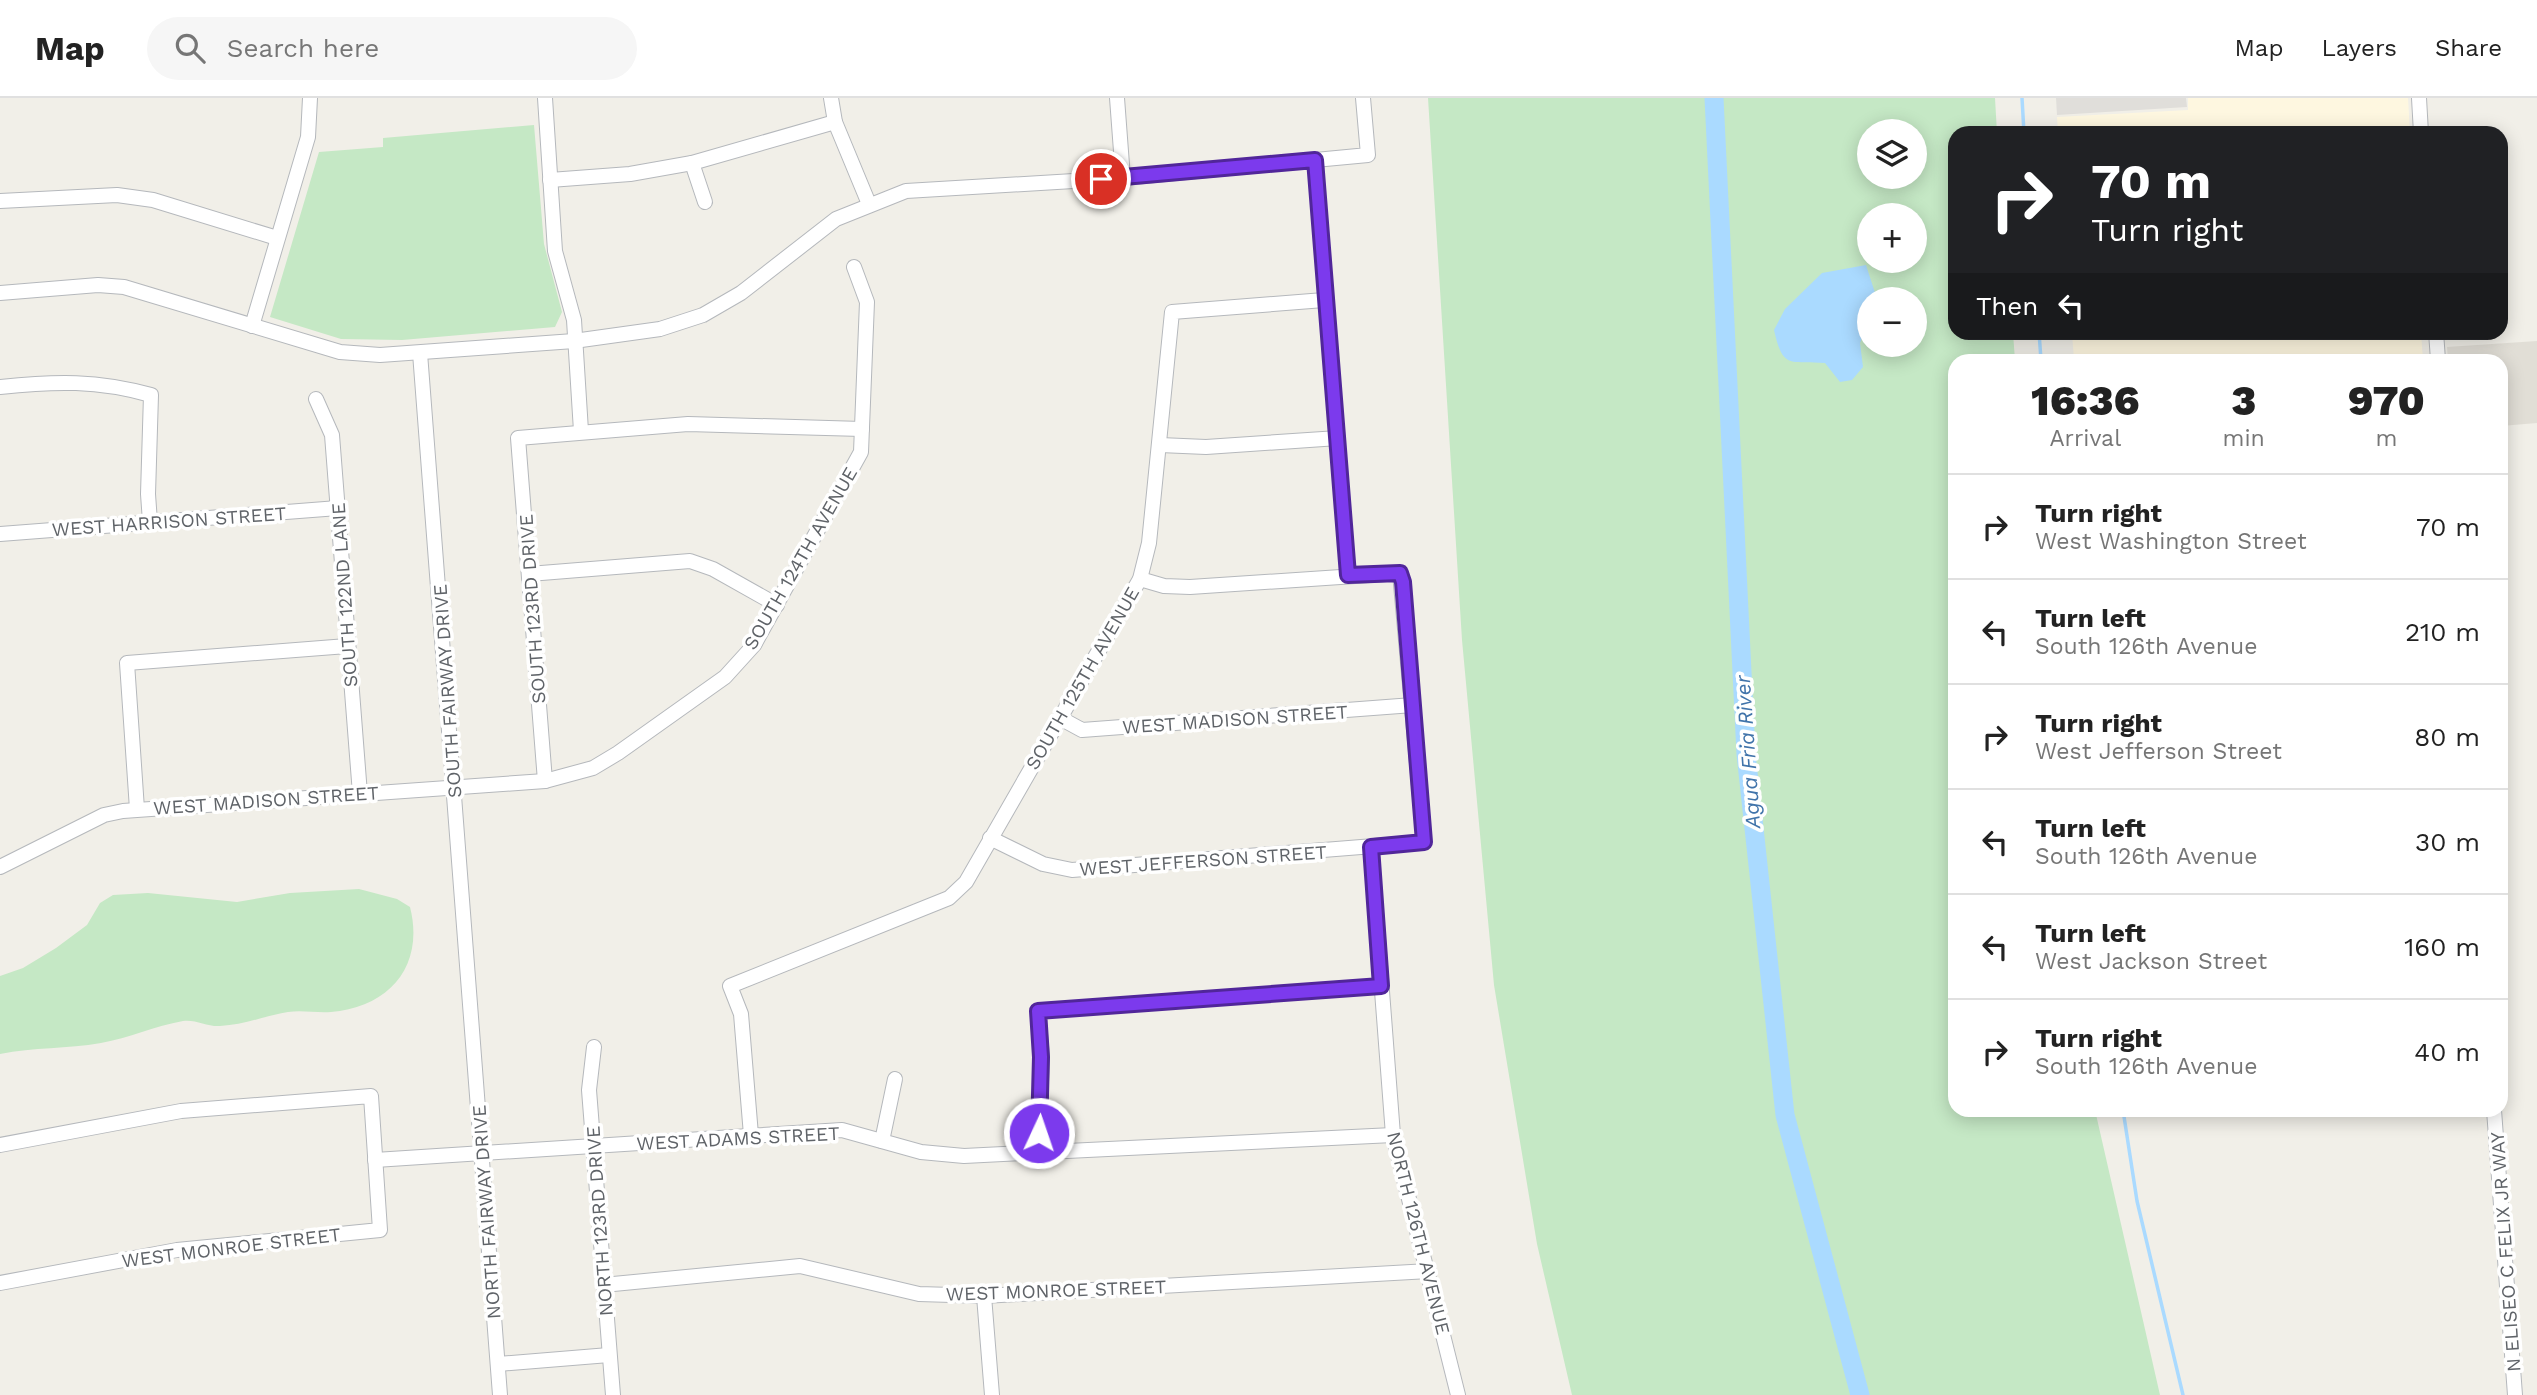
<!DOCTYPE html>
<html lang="en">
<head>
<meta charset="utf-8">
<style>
  :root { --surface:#fff; --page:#f6f6f6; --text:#222; --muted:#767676; --line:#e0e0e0 }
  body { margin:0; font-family:"Work Sans",sans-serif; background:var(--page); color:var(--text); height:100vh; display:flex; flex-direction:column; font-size:26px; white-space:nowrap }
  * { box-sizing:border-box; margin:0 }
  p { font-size:23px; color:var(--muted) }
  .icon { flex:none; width:38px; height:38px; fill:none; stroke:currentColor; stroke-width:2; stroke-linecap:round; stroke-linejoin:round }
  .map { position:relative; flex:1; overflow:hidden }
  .panel { position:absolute; left:1948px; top:256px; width:560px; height:763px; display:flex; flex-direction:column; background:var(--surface); border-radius:21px; box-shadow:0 4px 18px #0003 }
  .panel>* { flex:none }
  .guide { position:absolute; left:1948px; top:28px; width:560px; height:214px; border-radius:21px; box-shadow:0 4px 18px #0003; background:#202124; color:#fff; overflow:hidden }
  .tools { position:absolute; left:1857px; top:21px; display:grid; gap:14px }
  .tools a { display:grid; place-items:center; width:70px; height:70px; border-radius:50%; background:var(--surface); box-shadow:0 4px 18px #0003; font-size:35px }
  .pin { position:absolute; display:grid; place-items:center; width:60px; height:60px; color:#fff; margin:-30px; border:4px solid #fff; border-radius:50%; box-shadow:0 2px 7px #0007 }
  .me { position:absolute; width:77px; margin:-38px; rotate:3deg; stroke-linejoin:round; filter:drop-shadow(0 0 5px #0008) }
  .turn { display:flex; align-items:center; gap:24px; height:147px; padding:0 28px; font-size:32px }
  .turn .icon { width:91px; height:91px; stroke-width:2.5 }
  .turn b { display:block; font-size:49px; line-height:60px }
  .then { display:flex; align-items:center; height:66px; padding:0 28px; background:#0003; gap:14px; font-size:26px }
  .eta { display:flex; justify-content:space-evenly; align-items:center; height:119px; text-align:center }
  .eta b { font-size:42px; font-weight:800; line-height:49px }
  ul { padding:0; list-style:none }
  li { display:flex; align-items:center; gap:21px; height:105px; padding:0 28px; border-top:2px solid var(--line) }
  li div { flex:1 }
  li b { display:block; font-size:26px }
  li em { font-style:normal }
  header { display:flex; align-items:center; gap:42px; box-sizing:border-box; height:98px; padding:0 35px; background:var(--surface); border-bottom:2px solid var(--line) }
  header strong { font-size:33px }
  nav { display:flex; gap:38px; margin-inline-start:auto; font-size:24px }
  .search { width:490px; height:63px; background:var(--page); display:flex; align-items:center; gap:18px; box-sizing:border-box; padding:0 24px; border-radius:38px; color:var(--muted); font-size:26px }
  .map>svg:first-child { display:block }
</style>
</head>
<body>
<header>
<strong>Map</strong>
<div class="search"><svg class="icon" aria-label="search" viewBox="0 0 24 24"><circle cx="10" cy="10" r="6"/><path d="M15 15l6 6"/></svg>Search here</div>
<nav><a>Map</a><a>Layers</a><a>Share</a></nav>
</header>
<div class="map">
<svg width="2537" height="1297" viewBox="0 0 2537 1297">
  <rect width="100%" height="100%" fill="#f1efe8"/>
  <g fill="#fef7e0">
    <path d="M2188 0H2408L2410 35H2058L2057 19 2188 12Z"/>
    <path d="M2072 235H2421L2423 262H2074Z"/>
  </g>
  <path fill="#e0deda" d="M2056 0H2186L2187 9 2057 17Z"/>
  <path fill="#e1ded6" d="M2537 243V325L2501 328V262H2448L2447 249Z"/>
  <g fill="#c5e8c5" fill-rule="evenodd">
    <path d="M1428 0H1995L1997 35H1955V234L2013 235 2015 262H1955V1012H2095L2160 1297H1572L1537 1146 1494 887 1462 542ZM1869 33H1914V79H1869ZM1869 117H1914V163H1869ZM1869 201H1914V247H1869Z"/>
    <path d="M534 27 544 146 562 214 555 229 402 242 341 241 270 219 319 54 383 49V40Z"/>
    <path d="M359 791 397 801 410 809C425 868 389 909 331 914 316 915 302 912 288 914 264 918 244 927 220 928 208 929 195 921 183 923 155 928 129 940 101 945 67 951 34 949 0 956V878L23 870 56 850 87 827 100 805 113 797 148 795 237 804 290 795Z"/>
  </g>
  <path fill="#aadaff" d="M1866 167 1877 201H1869V224L1860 245 1863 269 1852 282 1840 284 1825 265C1788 263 1783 271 1774 232L1785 211 1822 175Z"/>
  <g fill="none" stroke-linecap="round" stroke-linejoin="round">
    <g stroke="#aadaff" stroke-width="3.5">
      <path d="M2022 0 2024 35"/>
      <path d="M2039 234 2041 262"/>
      <path d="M2123 1012 2137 1103 2183 1297"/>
    </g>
    <path stroke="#aadaff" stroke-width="19" d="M1714 0 1746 656 1785 1017 1860 1297"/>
    <defs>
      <g id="minor">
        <path d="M545 0 555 153 574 222 581 333"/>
        <path d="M831 0 835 24 869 106"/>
        <path d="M1117 0 1123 80"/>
        <path d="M2419 0 2421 35"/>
        <path d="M1315 62 1348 477"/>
        <path d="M692 65 705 104"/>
        <path d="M550 82 630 76 692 65 835 24"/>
        <path d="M0 103 117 97 153 102 277 140"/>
        <path d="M0 195 98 187 124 189 340 254 380 257 574 243 660 231 703 217 741 195 836 121 906 93 1123 80 1368 57 1363 0"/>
        <path d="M252 228 308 39 310 0"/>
        <path d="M2436 234 2438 262"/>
        <path d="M420 255 500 1297"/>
        <path d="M0 289C56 283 97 282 151 297L148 396 150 424"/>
        <path d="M316 301 332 337 360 696"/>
        <path d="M1160 347 1206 349 1338 340"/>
        <path d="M0 436 338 410"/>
        <path d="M529 476 690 463 713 471 777 507"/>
        <path d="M1060 620 1082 632 1413 607"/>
        <path d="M545 683 518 340 688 326 862 331"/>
        <path d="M137 711 127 565 347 548"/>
        <path d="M990 740 1043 766 1072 772 1424 744 1400 475 1190 489 1164 488 1140 481"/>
        <path d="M1371 749 1393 1037 1458 1297"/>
        <path d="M0 769 104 717 123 713 545 683 593 670 618 655 725 579 754 547 861 354 867 204 854 169"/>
        <path d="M594 949 589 992 613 1297"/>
        <path d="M2494 1012 2515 1297"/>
        <path d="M751 1037 741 916 730 888 949 800 966 784 1140 481 1149 445 1172 214 1324 202"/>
        <path d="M882 1043 895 981"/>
        <path d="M0 1047 181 1013 371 998 380 1132 177 1152 0 1185"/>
        <path d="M1038 1056 1042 959 1038 913 1381 888"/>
        <path d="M375 1062 842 1032 921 1054 964 1058 1393 1037"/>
        <path d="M603 1187 800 1168 919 1196 984 1198 1429 1173"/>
        <path d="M984 1198 992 1297"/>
        <path d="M498 1266 609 1257"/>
      </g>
    </defs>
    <use href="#minor" stroke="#b5b8bc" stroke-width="16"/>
    <use href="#minor" stroke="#fff" stroke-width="14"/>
  </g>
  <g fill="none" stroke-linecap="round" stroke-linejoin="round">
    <defs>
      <path id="route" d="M1039 1035 1041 959 1038 913 1381 888 1371 749 1424 744 1403 484 1400 475 1348 477 1315 62 1101 81"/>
    </defs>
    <use href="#route" stroke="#51269a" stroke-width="18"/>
    <use href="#route" stroke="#7c3aed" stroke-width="12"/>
  </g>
  <g text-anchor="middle" stroke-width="7" stroke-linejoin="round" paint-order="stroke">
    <g font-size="19" fill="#5f6368" stroke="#fff">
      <text transform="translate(169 423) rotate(-4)" y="7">WEST HARRISON STREET</text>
      <text transform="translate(800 460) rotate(-60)" y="7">SOUTH 124TH AVENUE</text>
      <text transform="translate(344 497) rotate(-94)" y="7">SOUTH 122ND LANE</text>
      <text transform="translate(532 511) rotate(-94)" y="7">SOUTH 123RD DRIVE</text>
      <text transform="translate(1082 580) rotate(-60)" y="7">SOUTH 125TH AVENUE</text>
      <text transform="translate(447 593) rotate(-94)" y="7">SOUTH FAIRWAY DRIVE</text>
      <text transform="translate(1235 621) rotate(-4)" y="7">WEST MADISON STREET</text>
      <text transform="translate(266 702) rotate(-4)" y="7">WEST MADISON STREET</text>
      <text transform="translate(1203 762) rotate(-4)" y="7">WEST JEFFERSON STREET</text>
      <text transform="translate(738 1040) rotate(-3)" y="7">WEST ADAMS STREET</text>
      <text transform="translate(486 1114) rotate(-94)" y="7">NORTH FAIRWAY DRIVE</text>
      <text transform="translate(599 1123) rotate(-94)" y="7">NORTH 123RD DRIVE</text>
      <text transform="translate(1419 1135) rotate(76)" y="7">NORTH 126TH AVENUE</text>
      <text transform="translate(231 1149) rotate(-7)" y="7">WEST MONROE STREET</text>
      <text transform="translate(2505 1154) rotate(-94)" y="7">N ELISEO C FELIX JR WAY</text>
      <text transform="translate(1056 1192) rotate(-2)" y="7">WEST MONROE STREET</text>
    </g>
    <g font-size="21" font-style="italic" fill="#4174aa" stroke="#fff">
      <text transform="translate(1748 654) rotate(-94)" y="7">Agua Fria River</text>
    </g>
  </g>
</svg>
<div class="tools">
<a><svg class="icon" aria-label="layers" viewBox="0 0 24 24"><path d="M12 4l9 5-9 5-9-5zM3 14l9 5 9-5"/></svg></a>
<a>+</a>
<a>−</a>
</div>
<div class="pin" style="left:1101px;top:81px;background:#d93025"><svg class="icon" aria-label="arrive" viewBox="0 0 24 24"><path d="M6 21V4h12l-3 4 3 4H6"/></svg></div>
<svg class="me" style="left:1039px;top:1035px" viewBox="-20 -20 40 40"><circle r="17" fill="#7c3aed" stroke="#fff" stroke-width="3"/><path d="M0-11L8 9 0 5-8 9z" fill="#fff"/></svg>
<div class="guide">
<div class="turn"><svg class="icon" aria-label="right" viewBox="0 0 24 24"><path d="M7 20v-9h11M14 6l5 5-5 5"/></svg><div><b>70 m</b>Turn right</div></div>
<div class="then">Then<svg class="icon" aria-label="left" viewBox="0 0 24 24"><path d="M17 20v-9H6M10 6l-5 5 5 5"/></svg></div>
</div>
<section class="panel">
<div class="eta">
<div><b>16:36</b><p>Arrival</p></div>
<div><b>3</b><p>min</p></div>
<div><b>970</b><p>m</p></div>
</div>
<ul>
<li><svg class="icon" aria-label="right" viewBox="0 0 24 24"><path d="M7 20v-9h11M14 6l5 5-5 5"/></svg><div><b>Turn right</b><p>West Washington Street</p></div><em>70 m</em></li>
<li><svg class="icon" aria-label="left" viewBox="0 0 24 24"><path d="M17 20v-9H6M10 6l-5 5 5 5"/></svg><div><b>Turn left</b><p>South 126th Avenue</p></div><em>210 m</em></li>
<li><svg class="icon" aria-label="right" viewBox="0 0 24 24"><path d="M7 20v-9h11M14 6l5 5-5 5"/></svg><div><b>Turn right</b><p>West Jefferson Street</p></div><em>80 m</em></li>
<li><svg class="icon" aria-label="left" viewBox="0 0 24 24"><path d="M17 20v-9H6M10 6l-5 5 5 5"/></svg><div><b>Turn left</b><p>South 126th Avenue</p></div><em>30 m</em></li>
<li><svg class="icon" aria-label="left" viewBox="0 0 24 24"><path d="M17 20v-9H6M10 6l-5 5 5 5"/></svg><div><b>Turn left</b><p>West Jackson Street</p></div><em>160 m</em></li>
<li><svg class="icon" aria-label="right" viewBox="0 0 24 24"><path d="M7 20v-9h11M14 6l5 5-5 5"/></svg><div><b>Turn right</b><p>South 126th Avenue</p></div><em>40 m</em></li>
</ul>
</section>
</div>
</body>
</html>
